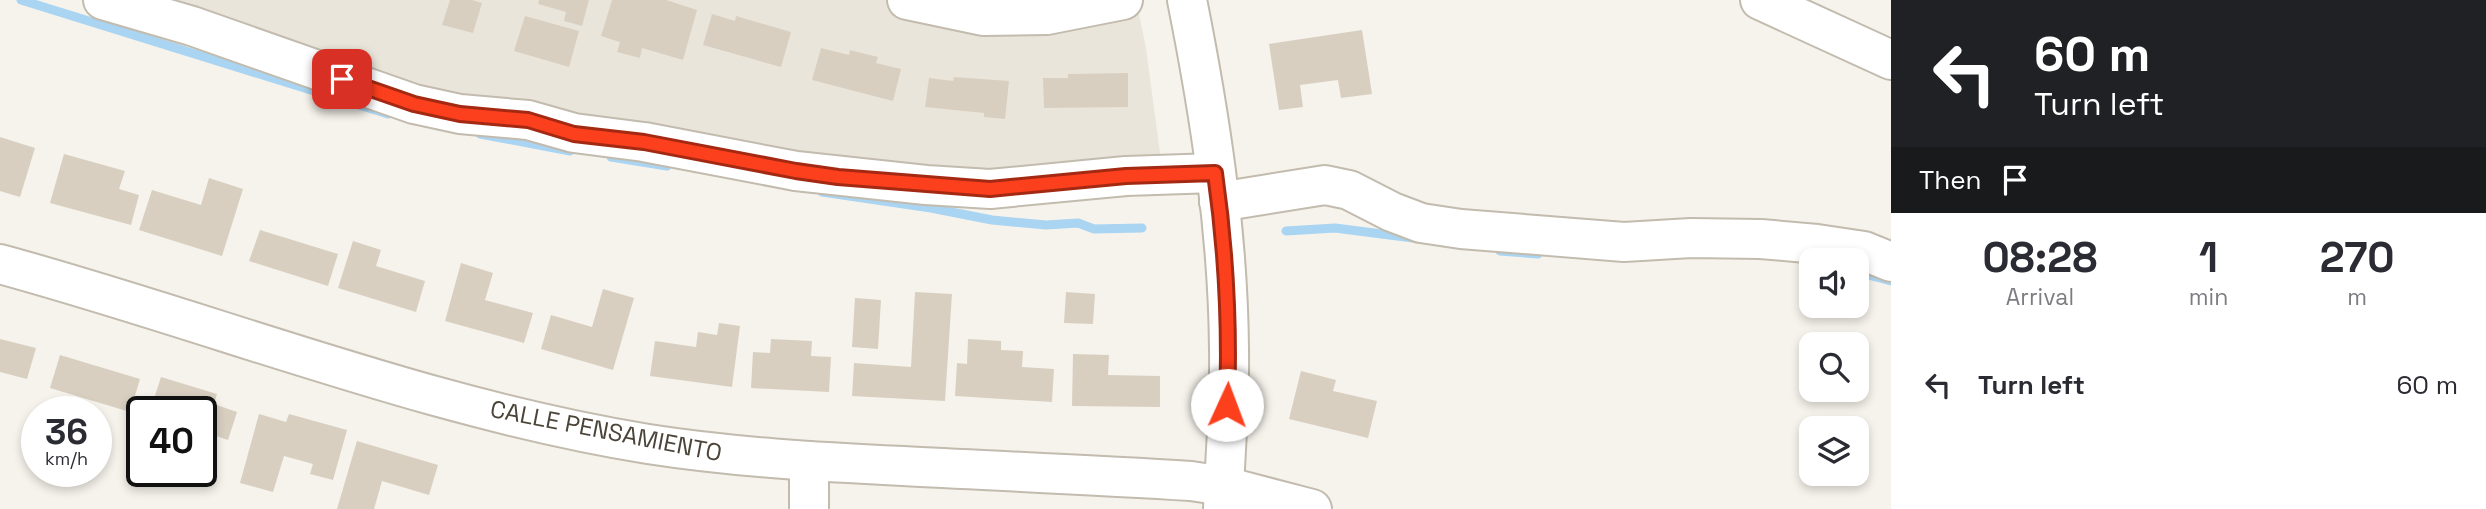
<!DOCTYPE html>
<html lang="en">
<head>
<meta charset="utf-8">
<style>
  :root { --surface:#fff; --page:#f2f2f3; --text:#2b2b33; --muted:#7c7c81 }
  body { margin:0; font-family:"Space Grotesk",sans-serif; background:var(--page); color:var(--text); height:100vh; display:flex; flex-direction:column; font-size:26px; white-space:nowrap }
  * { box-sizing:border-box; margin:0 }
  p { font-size:23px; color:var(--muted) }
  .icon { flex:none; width:38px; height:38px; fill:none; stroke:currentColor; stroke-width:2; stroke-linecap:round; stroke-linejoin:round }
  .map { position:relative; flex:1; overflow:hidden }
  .sheet { display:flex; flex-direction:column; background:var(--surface); width:595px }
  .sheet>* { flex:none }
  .banner { background:#202124; color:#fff; overflow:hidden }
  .controls { position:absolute; left:1799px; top:248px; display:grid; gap:14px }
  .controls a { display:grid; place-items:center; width:70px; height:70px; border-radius:14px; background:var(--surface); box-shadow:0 4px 10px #0003; font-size:35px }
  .speed { position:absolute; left:21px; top:396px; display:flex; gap:14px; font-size:35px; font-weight:700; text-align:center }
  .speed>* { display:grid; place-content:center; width:91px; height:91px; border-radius:50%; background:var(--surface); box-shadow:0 4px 10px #0003; line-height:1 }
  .speed small { font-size:18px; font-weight:400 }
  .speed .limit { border:4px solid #111; border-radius:10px; background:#fff; color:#111 }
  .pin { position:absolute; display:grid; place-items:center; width:60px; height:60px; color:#fff; margin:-30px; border-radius:14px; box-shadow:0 4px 10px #0006 }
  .me { position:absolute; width:77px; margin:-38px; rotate:2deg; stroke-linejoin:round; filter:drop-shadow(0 0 5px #0008) }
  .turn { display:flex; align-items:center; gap:24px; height:147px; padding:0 28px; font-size:32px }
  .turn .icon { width:91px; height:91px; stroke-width:2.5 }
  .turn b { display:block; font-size:49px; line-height:60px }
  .then { display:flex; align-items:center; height:66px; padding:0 28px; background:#0003; gap:14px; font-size:26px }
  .eta { display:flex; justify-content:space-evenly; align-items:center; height:119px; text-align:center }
  .eta b { font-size:42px; font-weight:800; line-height:49px }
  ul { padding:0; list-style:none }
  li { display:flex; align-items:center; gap:21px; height:105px; padding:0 28px }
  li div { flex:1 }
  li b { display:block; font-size:26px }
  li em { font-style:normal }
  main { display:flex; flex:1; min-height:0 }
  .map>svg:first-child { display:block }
</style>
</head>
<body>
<main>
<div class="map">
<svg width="1891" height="509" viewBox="0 0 1891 509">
  <rect width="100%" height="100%" fill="#f6f3ec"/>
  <path fill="#eae5da" d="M139 0H1136L1146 48 1162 168 931 177 453 102Z"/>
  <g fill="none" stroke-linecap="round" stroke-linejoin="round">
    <g stroke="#a9d4f2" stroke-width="9">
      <path d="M21 0 388 114"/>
      <path d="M480 134 570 151"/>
      <path d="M611 157 667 166"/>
      <path d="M822 192 931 208 992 220 1046 225 1078 223 1094 229 1142 228"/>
      <path d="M1286 231 1335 228 1413 238"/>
      <path d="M1500 251 1538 254"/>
      <path d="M1857 272 1891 281"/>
    </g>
  </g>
  <g fill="#d8cfc1">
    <path d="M450 0H472L482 3 473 33 442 25Z"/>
    <path d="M539 0H589L582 26 564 21 566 12 538 4Z"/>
    <path d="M612 0H666L697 10 683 60 642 48 640 58 617 52 620 42 601 36Z"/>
    <path d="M712 14 735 21 736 16 791 32 781 67 703 45Z"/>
    <path d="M525 16 579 31 569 67 514 51Z"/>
    <path d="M1362 30 1372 94 1341 98 1338 80 1300 85 1303 107 1279 110 1269 44Z"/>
    <path d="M821 48 849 55 850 50 878 57 876 63 901 69 893 101 812 80Z"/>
    <path d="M1128 73V107L1044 108 1043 78H1068V74Z"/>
    <path d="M954 77 1009 81 1005 119 984 117V113L925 107 929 78 953 81Z"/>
    <path d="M0 137 35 148 20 197 0 191Z"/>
    <path d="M64 154 125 171 119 189 139 195 131 225 50 203Z"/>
    <path d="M209 178 243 189 222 256 139 230 152 190 201 205Z"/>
    <path d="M260 230 338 254 328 286 249 261Z"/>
    <path d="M353 241 381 250 376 266 425 281 416 312 338 288Z"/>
    <path d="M461 263 493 273 485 300 533 313 524 343 445 321Z"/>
    <path d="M603 289 634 298 613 370 541 349 551 315 592 327Z"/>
    <path d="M915 292 952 294 945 401 852 396 854 363 911 367Z"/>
    <path d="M1066 292 1095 294 1093 324 1064 323Z"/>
    <path d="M855 298 881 300 878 349 852 347Z"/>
    <path d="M719 323 740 326 732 387 650 376 655 341 696 347 698 332 717 335Z"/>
    <path d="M0 339 36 348 27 379 0 372Z"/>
    <path d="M771 339 812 341 811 356 831 357 829 392 751 388 753 352 770 353Z"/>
    <path d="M968 339 1001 341V350L1023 351 1022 367 1054 369 1052 402 955 396 957 363 967 364Z"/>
    <path d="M1073 354 1109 355 1108 375 1160 376V407L1072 406Z"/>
    <path d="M60 355 140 379 130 412 50 388Z"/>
    <path d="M1301 371 1336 380 1333 391 1377 401 1368 438 1289 419Z"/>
    <path d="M161 377 217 394 214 404 237 412 228 440 201 431V411H150Z"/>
    <path d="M259 414 286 422 289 414 347 430 333 480 310 474 313 464 284 456 273 492 240 483Z"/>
    <path d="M357 441 438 465 429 495 382 481 374 509H337Z"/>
  </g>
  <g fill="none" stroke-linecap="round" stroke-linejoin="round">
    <defs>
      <g id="minor">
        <path d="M103 0 192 26 414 104 460 114 528 120 574 133 644 142 796 171 926 185 990 189 1126 176 1215 173"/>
        <path d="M907 0 983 16 1047 15 1123 0"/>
        <path d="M1187 0C1210 115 1228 232 1229 349 1230 402 1225 456 1223 509"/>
        <path d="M1760 0 1891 60"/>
        <path d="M1219 202 1325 185 1349 190 1392 212 1421 223 1461 229 1624 242 1691 238 1761 239 1817 244 1864 251 1891 262"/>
        <path d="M0 264C216 323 426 408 648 444 732 457 818 462 903 466 999 471 1095 475 1191 481L1224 486 1312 509"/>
        <path d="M809 509V461"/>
      </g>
    </defs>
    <use href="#minor" stroke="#c2bbae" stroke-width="42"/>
    <use href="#minor" stroke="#fff" stroke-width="38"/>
  </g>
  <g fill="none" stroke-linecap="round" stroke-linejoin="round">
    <defs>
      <path id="route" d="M342 79 414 104 460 114 528 120 574 134 644 142 796 171 838 177 990 189 1126 176 1215 173C1226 250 1230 327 1227 405"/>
    </defs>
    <use href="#route" stroke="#a42913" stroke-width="18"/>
    <use href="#route" stroke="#fc3f1d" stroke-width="12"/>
  </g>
  <g text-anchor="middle" stroke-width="5" stroke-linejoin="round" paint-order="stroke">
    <g font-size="24" fill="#4b4439" stroke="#fff">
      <text transform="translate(606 431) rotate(11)" y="8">CALLE PENSAMIENTO</text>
    </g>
  </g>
</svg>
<div class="controls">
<a><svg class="icon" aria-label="sound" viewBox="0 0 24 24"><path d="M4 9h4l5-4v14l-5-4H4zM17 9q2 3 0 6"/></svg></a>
<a><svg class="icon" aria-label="search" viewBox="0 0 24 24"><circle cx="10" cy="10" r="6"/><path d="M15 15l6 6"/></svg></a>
<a><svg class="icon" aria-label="layers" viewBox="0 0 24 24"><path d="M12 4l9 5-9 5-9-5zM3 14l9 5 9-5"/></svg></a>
</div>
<div class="speed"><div>36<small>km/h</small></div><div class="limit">40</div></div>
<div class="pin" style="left:342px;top:79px;background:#d93025"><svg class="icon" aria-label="arrive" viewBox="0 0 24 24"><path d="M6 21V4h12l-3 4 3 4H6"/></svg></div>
<svg class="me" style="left:1227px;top:405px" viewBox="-20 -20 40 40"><circle r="19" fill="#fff"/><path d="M0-13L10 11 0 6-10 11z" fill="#fc3f1d"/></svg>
</div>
<section class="sheet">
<div class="banner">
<div class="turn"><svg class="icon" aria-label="left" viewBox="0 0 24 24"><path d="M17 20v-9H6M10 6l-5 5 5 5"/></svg><div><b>60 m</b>Turn left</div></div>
<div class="then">Then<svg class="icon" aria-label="arrive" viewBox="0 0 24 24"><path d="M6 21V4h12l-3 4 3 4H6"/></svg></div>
</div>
<div class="eta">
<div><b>08:28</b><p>Arrival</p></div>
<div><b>1</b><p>min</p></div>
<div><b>270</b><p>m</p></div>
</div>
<ul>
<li><svg class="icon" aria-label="left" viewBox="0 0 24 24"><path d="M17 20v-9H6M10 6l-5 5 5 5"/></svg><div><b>Turn left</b></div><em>60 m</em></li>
</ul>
</section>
</main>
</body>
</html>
